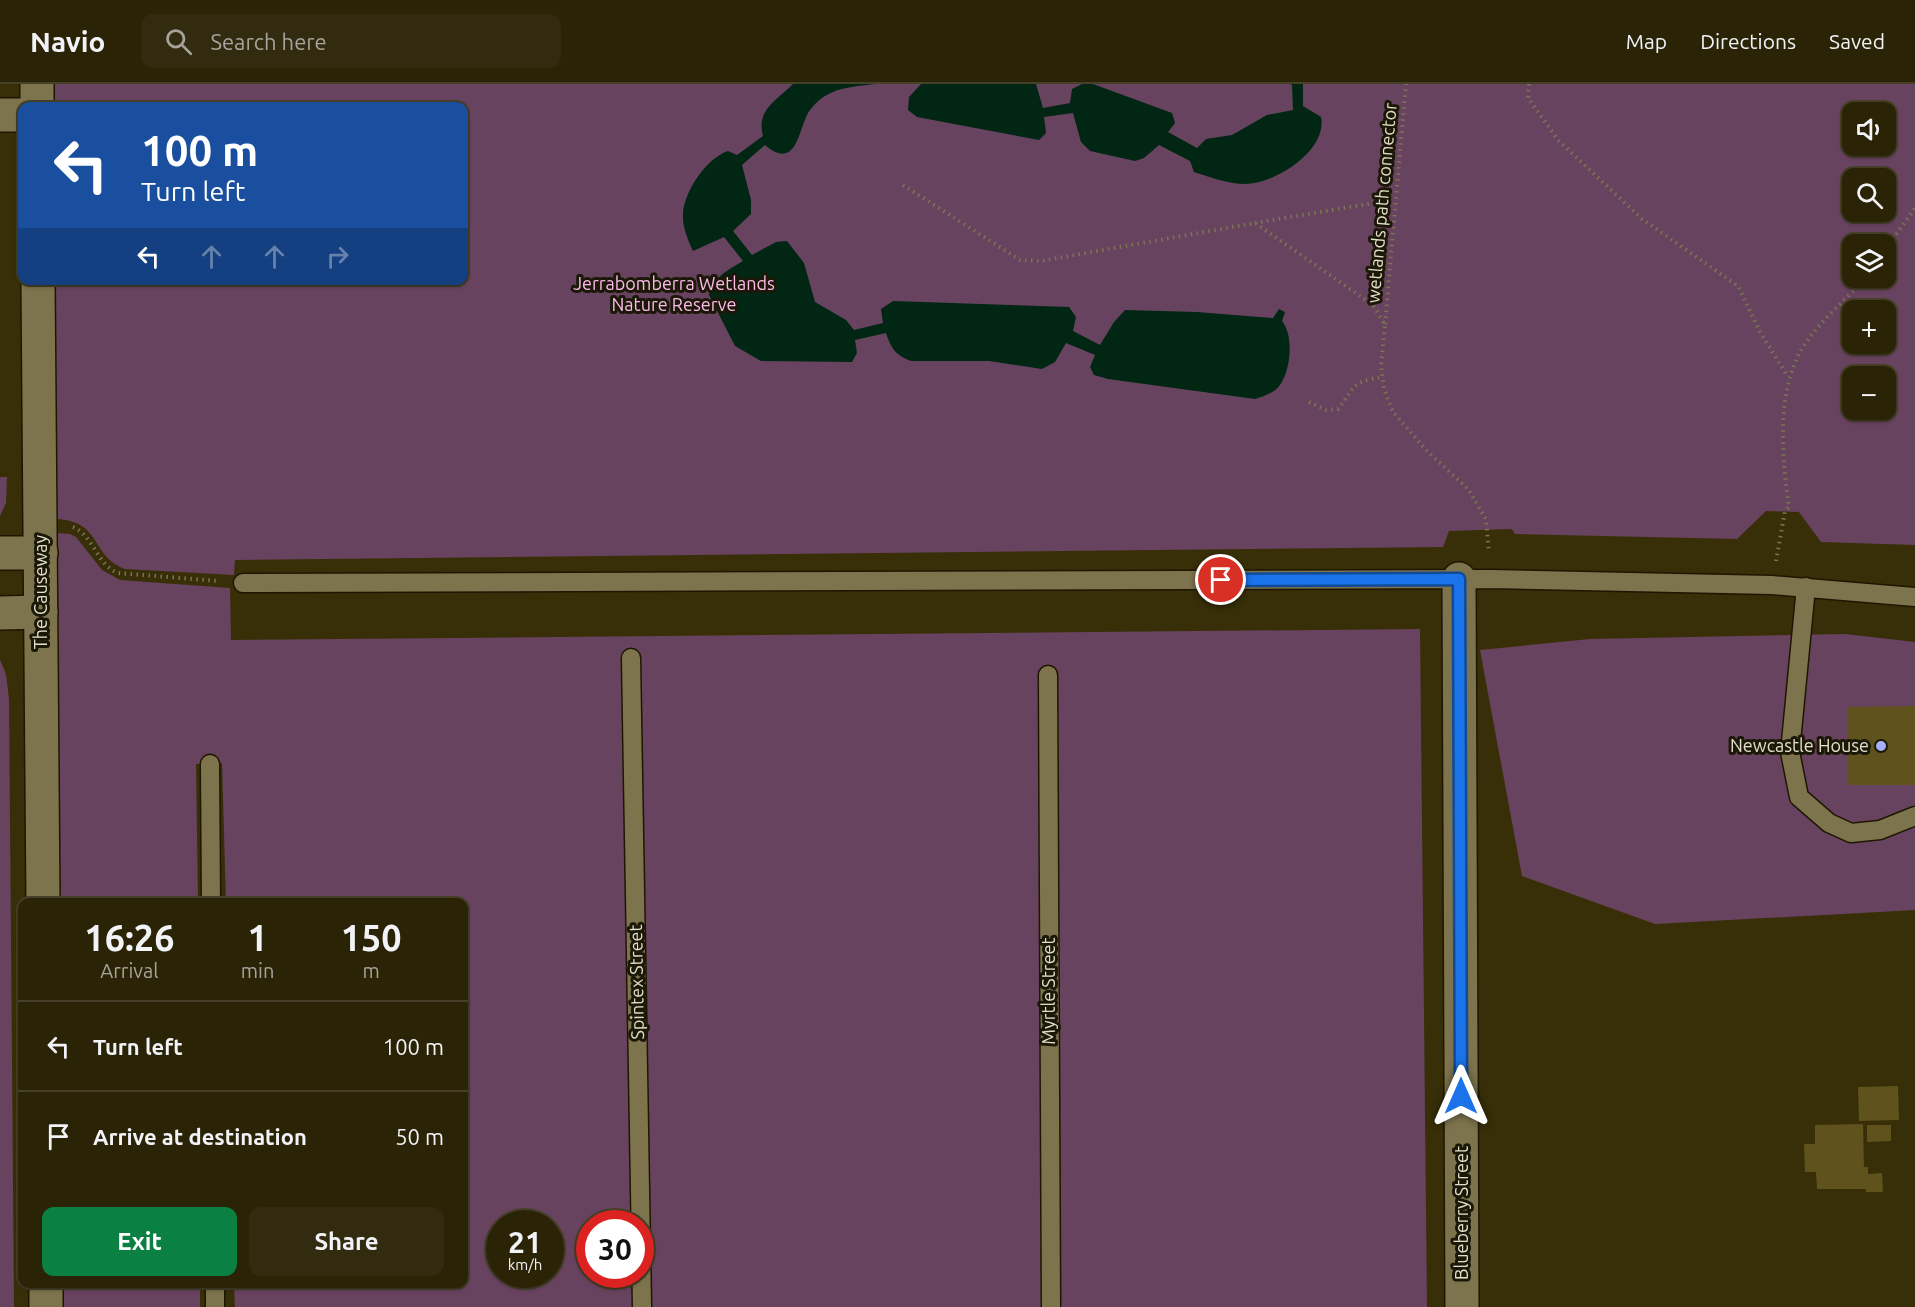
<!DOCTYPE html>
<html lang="en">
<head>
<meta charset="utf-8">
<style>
  :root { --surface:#2a2306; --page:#322b10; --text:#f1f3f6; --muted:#a5a49b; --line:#464028; --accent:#0b8043 }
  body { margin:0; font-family:Ubuntu,sans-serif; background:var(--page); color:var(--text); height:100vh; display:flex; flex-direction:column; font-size:22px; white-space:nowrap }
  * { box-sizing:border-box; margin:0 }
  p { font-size:20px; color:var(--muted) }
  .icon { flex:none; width:33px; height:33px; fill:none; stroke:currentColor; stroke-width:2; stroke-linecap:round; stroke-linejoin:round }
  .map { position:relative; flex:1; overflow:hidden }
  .drawer { position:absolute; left:18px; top:814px; width:450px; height:390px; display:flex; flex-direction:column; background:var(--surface); border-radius:12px; box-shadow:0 2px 4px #0004,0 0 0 2px var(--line) }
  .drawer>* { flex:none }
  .top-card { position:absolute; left:18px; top:18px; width:450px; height:183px; border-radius:12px; box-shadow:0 2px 4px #0004,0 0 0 2px var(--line); background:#1a4fa0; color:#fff; overflow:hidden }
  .buttons { position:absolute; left:1842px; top:18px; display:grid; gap:12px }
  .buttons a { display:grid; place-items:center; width:54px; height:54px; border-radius:12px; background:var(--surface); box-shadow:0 2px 4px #0004,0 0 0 2px var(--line); font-size:30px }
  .speed { position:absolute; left:486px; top:1126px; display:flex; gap:12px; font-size:30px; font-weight:700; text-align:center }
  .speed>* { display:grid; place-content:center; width:78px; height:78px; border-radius:50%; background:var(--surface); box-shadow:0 2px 4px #0004,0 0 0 2px var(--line); line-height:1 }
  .speed small { font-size:15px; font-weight:400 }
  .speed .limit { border:9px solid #d22; background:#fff; color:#111 }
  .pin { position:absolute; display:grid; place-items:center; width:51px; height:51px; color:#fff; margin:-26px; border:3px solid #fff; border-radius:50%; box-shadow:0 2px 6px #0007 }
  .me { position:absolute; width:66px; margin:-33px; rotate:0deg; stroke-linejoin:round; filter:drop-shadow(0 0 4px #0008) }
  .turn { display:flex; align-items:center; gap:21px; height:126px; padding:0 24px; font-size:27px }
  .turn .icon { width:78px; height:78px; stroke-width:2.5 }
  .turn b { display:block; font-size:42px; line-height:51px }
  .lanes { display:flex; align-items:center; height:57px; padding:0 24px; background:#0003; justify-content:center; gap:30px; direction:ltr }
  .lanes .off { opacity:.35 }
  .eta { display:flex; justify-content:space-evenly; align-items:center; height:102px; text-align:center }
  .eta b { font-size:36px; font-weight:700; line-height:42px }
  .action { display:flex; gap:12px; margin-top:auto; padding:12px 24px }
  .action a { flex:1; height:69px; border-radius:12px; background:var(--accent); color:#fff; font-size:24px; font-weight:700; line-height:69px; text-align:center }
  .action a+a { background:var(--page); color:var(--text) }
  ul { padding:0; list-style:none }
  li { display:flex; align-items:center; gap:18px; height:90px; padding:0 24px; border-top:2px solid var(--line) }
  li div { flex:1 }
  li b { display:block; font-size:22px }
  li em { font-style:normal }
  header { display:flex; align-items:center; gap:36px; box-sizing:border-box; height:84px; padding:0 30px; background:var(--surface); border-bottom:2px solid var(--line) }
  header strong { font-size:28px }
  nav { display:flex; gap:33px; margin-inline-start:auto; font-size:21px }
  .search { width:420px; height:54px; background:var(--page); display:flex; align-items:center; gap:15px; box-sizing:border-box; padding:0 21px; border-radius:12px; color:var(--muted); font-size:22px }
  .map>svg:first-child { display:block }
</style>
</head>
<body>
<header>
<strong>Navio</strong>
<div class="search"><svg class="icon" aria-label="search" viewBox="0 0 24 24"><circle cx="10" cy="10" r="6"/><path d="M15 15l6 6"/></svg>Search here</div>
<nav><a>Map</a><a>Directions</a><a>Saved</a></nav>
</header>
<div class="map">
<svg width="1915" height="1223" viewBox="0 0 1915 1223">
  <rect width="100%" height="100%" fill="#382f08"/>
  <g fill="#68435f" fill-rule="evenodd">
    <path d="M53 0H1915V461L1821 458 1799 428 1766 427 1737 455 1515 450 1512 445 1449 447 1443 463 235 476 234 491 125 485C90 472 103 438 57 435L54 197 464 196V22H53ZM1852 28H1886V62H1852ZM1852 94H1886V128H1852ZM1852 160H1886V194H1852ZM1852 226H1886V260H1852ZM1852 292H1886V326H1852Z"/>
    <path d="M0 393H7L6 419 0 432Z"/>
    <path d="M57 449 70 450 76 453 102 486 120 496 230 504 231 556 1420 545 1427 1223H235L234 1200H464V819H226L222 679 196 680 198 819H60ZM500 1140H550V1191H500ZM590 1140H640V1191H590Z"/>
    <path d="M1845 550 1915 558V826L1655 840 1522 792 1480 566 1590 555Z"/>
    <path d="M0 576 6 590 9 615 14 1223H0Z"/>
    <rect x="62" y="1200" width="138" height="23"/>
  </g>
  <g fill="#012613">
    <path d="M793 0H875C859 2 839 3 825 12 819 15 811 24 808 29 798 48 796 87 765 61L742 81 751 116V130L733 147 752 171 776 158 787 157 804 179 815 218 846 236 854 246 883 239 881 225 893 217 1069 223 1076 233 1073 247 1100 261 1114 238 1125 226 1197 228 1273 234 1279 225 1285 228 1282 237C1294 252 1291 285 1280 301 1275 309 1263 312 1255 315L1108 295 1094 291 1090 283 1095 271 1066 259 1055 278 1042 285 989 277H911C895 271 891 264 886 249L855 256 857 269 852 278 761 277 735 262 709 211C714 192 727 187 743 177L724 153 693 167C688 156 682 142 683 130 684 107 707 74 728 67L737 71 763 52C756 26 776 17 793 0Z"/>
    <path d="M921 0H1036L1043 24 1070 19 1072 5 1082 0H1093L1172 29 1175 39 1168 48 1197 64 1206 55 1232 51 1267 31 1293 26 1292 1 1290 0H1303V22L1321 33C1328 66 1275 100 1245 100 1228 100 1210 93 1194 88L1190 77 1159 61 1144 74 1135 77 1090 67 1081 58 1073 29 1044 33 1046 49 1039 56 917 33 908 26 909 13Z"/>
  </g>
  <g fill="#5f521c">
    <path d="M1915 622V701H1847V623Z"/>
    <path d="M1898 1002 1899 1036 1859 1037 1858 1003Z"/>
    <path d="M1863 1040 1864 1083H1868V1090L1882 1089 1883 1108H1866V1105H1817L1816 1088H1805L1804 1060H1815V1041Z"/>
    <path d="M1867 1041H1891V1057L1867 1058Z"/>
  </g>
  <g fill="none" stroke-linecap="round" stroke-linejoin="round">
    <defs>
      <g id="lane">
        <path d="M243 499 1491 495 1771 501 1915 513"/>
        <path d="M1806 503 1790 668 1799 713 1829 739 1851 749 1880 746 1915 732"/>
        <path d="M631 574 642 1223"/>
        <path d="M1048 591 1051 1223"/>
        <path d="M210 680 211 819"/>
        <path d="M215 1200V1223"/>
      </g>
      <g id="street">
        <path d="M37 0V22"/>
        <path d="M0 31H22"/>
        <path d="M38 196 43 819"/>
        <path d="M0 469H41"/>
        <path d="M1459 495 1462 1223"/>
        <path d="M0 529 41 528"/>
        <path d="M46 1200V1223"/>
      </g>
    </defs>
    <use href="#lane" stroke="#1e1700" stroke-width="21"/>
    <use href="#street" stroke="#1e1700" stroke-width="36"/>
    <g stroke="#7c7454" stroke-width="4" stroke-dasharray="1.5 4.5" stroke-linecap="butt">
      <path d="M1529 0 1528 14 1558 56 1642 135 1738 202 1760 248 1788 293"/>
      <path d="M903 101 1020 176 1041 177 1255 139 1373 221 1385 241 1381 281 1384 305 1393 328 1428 368 1468 405 1486 435 1489 468"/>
      <path d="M1255 139 1368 120 1395 110"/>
      <path d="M1886 165 1915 124"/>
      <path d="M1385 240 1406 0"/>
      <path d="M1309 318 1326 326 1338 325C1357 301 1350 298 1383 293"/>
      <path d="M73 443C93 451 97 481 118 489L218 497"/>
      <path d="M1776 477 1785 427 1789 423C1782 373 1776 312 1801 266 1816 241 1846 215 1866 194"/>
    </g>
    <use href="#lane" stroke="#7d744d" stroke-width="18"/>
    <use href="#street" stroke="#7d744d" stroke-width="33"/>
  </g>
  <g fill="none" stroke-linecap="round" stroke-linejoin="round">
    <defs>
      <path id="route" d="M1221 496 1459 495 1461 1012"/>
    </defs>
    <use href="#route" stroke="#114b97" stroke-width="15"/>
    <use href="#route" stroke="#1a73e8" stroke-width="10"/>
  </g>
  <circle fill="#a5b1fc" stroke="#1b1808" stroke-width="2" cx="1881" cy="662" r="6"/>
  <g text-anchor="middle" stroke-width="6" stroke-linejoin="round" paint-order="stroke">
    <g font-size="18" fill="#e3dec9" stroke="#1b1808">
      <text transform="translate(1382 119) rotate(-85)" y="6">wetlands path connector</text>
      <text transform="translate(41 508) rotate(-90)" y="6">The Causeway</text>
      <text transform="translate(637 898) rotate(-91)" y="6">Spintex Street</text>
      <text transform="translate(1049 907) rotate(-90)" y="6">Myrtle Street</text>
      <text transform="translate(1462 1129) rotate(-90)" y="6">Blueberry Street</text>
    </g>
    <g font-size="18" fill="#fcbaeb" stroke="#1b1808">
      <text x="674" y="206">Jerrabomberra Wetlands<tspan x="674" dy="21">Nature Reserve</tspan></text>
    </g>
    <g font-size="18" fill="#e3dec9" stroke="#1b1808" text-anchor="end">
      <text x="1869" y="668">Newcastle House</text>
    </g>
  </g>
</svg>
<div class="buttons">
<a><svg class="icon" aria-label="sound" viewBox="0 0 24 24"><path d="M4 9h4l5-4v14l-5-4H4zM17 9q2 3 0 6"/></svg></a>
<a><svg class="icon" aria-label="search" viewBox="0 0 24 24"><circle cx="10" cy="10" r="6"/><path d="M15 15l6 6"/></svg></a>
<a><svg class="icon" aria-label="layers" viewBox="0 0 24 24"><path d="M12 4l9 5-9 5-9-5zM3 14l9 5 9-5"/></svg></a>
<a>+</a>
<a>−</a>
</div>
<div class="speed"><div>21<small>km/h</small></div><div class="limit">30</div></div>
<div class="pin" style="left:1221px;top:496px;background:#d93025"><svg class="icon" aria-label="arrive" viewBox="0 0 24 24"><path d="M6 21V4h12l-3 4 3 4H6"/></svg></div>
<svg class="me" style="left:1461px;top:1012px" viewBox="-20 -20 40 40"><path d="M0-17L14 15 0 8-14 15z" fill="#1a73e8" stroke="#fff" stroke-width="4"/></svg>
<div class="top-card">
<div class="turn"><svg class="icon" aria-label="left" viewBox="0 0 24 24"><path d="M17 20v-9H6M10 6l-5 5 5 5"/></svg><div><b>100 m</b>Turn left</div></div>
<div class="lanes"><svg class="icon" aria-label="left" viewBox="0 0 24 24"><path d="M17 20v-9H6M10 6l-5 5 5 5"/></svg><svg class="icon off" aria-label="ahead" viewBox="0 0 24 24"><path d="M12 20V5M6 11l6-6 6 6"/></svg><svg class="icon off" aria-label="ahead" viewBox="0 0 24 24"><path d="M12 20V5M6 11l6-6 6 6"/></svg><svg class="icon off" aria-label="right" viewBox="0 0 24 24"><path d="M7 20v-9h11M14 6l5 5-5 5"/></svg></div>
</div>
<section class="drawer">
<div class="eta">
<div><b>16:26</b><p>Arrival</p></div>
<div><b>1</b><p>min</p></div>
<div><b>150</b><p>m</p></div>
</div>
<ul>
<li><svg class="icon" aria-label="left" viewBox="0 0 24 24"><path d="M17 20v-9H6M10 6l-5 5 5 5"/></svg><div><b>Turn left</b></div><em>100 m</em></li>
<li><svg class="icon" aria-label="arrive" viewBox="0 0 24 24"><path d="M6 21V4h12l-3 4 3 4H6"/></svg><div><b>Arrive at destination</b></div><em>50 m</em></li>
</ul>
<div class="action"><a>Exit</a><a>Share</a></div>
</section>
</div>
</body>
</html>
